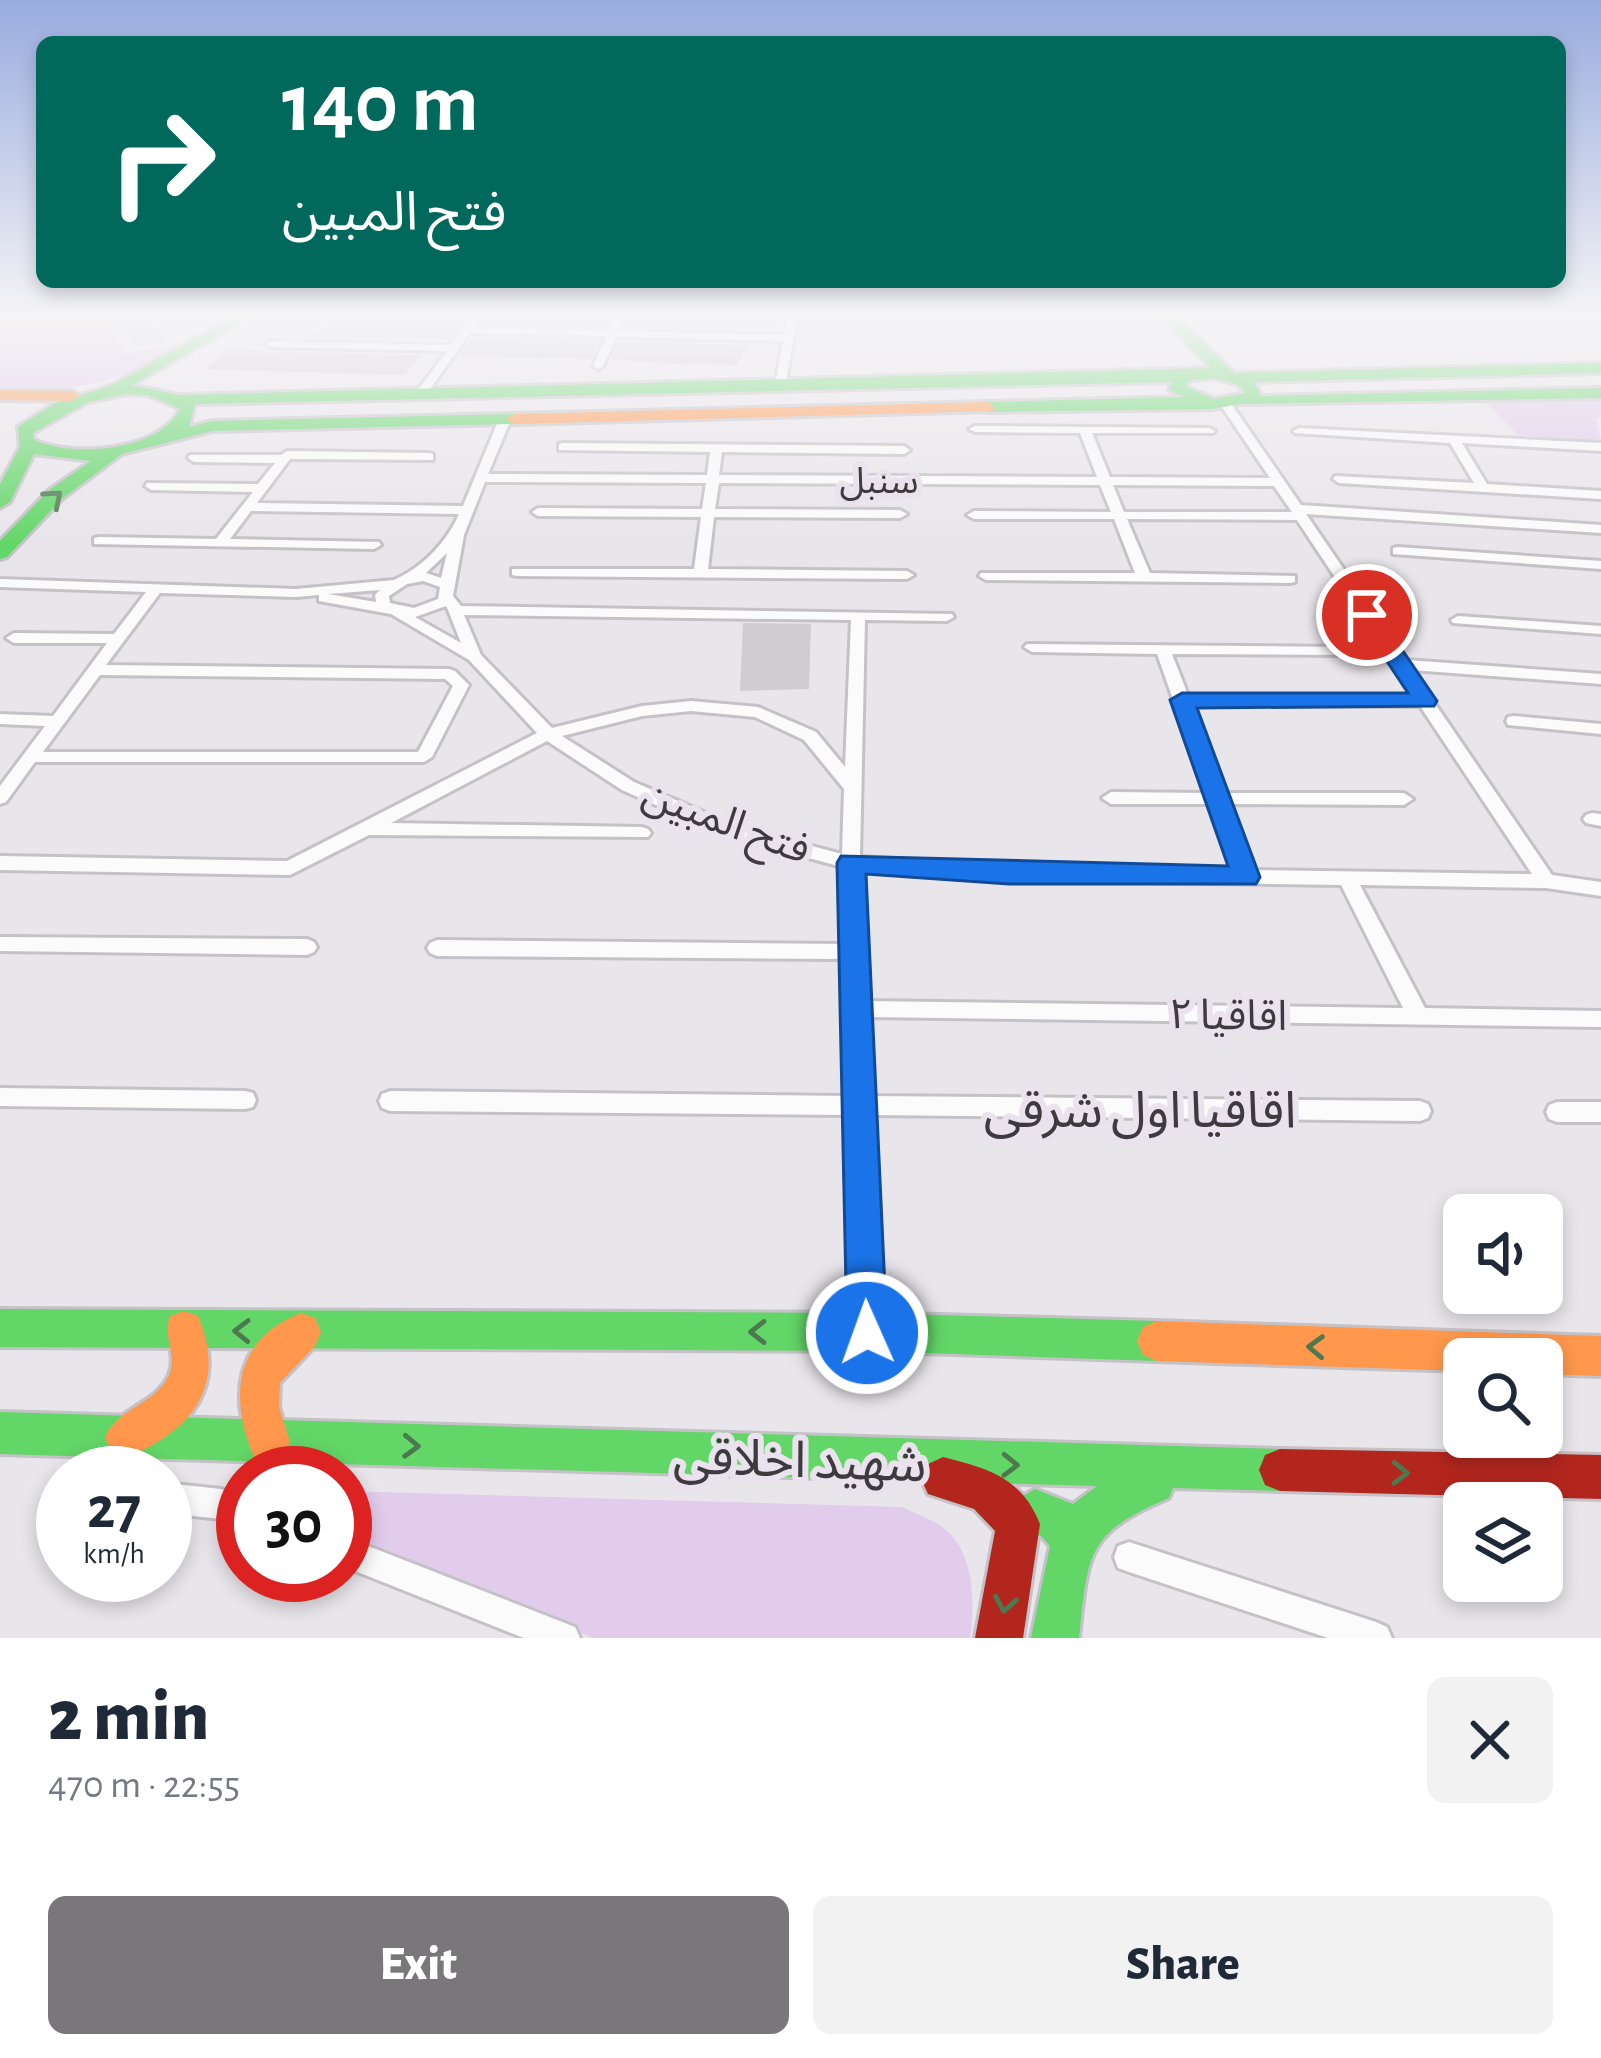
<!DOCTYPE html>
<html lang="en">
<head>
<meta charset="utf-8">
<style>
  :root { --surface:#fff; --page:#f2f2f3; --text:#1f2937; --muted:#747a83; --accent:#7a777b }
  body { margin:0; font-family:"Alegreya Sans","Noto Sans Arabic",sans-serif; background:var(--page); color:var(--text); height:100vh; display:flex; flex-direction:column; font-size:45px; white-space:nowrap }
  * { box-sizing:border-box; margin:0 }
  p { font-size:39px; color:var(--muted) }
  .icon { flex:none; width:66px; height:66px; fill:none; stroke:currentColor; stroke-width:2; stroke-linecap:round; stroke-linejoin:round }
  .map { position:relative; height:1638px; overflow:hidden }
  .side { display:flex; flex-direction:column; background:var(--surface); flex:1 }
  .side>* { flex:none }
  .top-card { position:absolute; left:36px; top:36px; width:1530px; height:252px; border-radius:18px; box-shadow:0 6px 18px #0003; background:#00695c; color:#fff; overflow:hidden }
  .tools { position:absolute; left:1443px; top:1194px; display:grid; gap:24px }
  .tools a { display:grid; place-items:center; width:120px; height:120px; border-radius:18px; background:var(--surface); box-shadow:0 6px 18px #0003; font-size:60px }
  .speed { position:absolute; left:36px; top:1446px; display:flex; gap:24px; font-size:60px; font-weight:700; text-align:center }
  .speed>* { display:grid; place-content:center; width:156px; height:156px; border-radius:50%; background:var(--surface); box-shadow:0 6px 18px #0003; line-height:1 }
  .speed small { font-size:30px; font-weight:400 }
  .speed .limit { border:18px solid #d22; background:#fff; color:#111 }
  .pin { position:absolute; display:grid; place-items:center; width:102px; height:102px; color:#fff; margin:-51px; border:6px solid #fff; border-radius:50%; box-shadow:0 3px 12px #0007 }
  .me { position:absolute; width:132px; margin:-66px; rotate:358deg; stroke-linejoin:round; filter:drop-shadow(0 0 9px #0008) }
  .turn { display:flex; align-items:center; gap:42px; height:252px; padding:0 48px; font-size:54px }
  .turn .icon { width:156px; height:156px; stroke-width:2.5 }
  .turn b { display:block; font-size:84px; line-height:102px }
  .round { display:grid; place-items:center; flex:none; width:126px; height:126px; border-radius:18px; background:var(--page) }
  .headline { display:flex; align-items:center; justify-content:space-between; height:204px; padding:0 48px }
  h1 { font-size:72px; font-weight:800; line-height:90px }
  .button { display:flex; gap:24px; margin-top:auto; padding:24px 48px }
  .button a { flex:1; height:138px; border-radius:18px; background:var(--accent); color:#fff; font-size:48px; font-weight:800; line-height:138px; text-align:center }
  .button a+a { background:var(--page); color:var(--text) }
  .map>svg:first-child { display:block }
</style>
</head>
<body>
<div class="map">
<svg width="1601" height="1638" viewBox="0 0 1601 1638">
  <rect width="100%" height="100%" fill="#e9e6eb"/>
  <g fill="#e2ccec">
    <path d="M0 316H153L109 325 125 354 193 341C133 376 71 397 0 389Z"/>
    <path d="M1601 400V417L1596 418 1601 441 1518 435 1486 403Z"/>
    <path d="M345 1491 902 1507C916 1514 934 1520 945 1529 975 1554 975 1604 970 1638H593L345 1533Z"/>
  </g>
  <g fill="#d0cdd1">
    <path d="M487 316H599L611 317 606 326 483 323Z"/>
    <path d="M641 316H736L751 321 748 330 626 327 630 318Z"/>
    <path d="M151 317 166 341 135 347 120 323Z"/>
    <path d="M341 318 435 320 462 322 449 340 310 337 330 320Z"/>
    <path d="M472 338 600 340 591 359 459 356Z"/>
    <path d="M620 342 747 345 737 365 672 364 611 359Z"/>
    <path d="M238 349 270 352 421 355 405 374 398 375 206 369 226 350Z"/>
    <path d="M743 623 811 624 809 689 740 691Z"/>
  </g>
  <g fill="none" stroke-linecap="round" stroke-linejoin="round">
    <defs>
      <g id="street">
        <path d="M472 316H482L474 327 609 331 616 316H626L619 331 784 335 788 316H798L785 386 780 389 775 386 783 341 617 337 603 366 598 369 593 366 607 336 470 333 425 396 421 397 415 394 447 351 270 347 265 344 270 341 451 345Z"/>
        <path d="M1226 401 1230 402 1301 505 1601 525V533L1306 514 1406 660 1601 674V684L1412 670 1552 875 1601 882V896L1546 888 1360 885 1425 1008 1601 1011V1027L867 1017 870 1096 1420 1101 1428 1104 1431 1111 1428 1118 1420 1121 871 1115 880 1331 876 1340 867 1344 858 1340 854 1331 848 1115 390 1111 382 1108 379 1101 382 1094 390 1091 848 1096 844 959 437 956 430 953 427 948 430 943 437 940 844 944 842 867 724 835 622 790 547 741 391 823 642 827 648 829 651 833 648 837 369 835 290 875 0 870V856L287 861 537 733 469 660 391 614 319 601V595L296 597 160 593 106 665 449 669 455 671 469 685 432 757 424 762H35L6 802 0 804V786L45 726 0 724V714L53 716 107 643H14L6 638 14 633 114 634 146 592 0 587V579L296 589 394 580C422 568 447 542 459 514L251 511 230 539 379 542 381 545 374 549 94 544V538L99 537 216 539 253 492 151 490 145 486 147 483 258 484 275 463 194 462 188 458 190 455H281L287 451 429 453 433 454V460L290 459 257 503 463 506 499 419 505 416 511 419 488 474 707 475 710 452 559 450V444L563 443 904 446 910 450 904 454 722 452 719 475 1097 477 1080 433 975 432 969 429 975 426 1209 428 1215 431 1213 433H1092L1110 477 1270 478 1220 404ZM485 482 706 483 702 509 538 508 532 512 538 516 701 517 694 569H512V575L517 576 907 579 914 575 907 571 708 569 714 517 900 518 907 514 900 510 715 509 719 483 1100 485 1111 512 974 511 967 515 974 519H1114L1135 573H981L979 576 986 580 1290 583 1295 582V576L1150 573 1127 519 1297 520 1414 696 1188 695 1172 654 1348 655V649L1343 647 1027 644 1024 647 1032 652 1157 654 1206 793 1111 792 1102 798 1111 804H1211L1234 870 1009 866 860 857 865 620 947 621 954 617 952 614 461 606 453 596 464 535ZM1113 485 1274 486 1292 512H1124ZM447 553 441 578 426 573ZM423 581 440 587 438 599 414 608 390 603 389 596 407 584ZM380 590 375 595 376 602 328 594ZM446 606 448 610 461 643 415 617ZM464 615 851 620 845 767 816 732 758 707 691 701 642 706 552 728 481 655ZM100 675 445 679 453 686 418 752H43ZM1191 705 1420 706 1532 874 1253 870 1228 804 1404 805 1413 799 1404 793H1224ZM691 711 755 717 804 740 844 789 842 854 736 826 634 782 562 736 642 716ZM861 870 1009 880 1341 885 1403 1008 866 1001Z"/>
        <path d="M1299 428 1601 443V451L1462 443 1487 484 1601 491V499L1339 483 1333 479 1335 476 1474 483 1450 443 1295 433 1293 431Z"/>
        <path d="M1398 547 1601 561V569L1393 554V548Z"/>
        <path d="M1458 616 1601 626V634L1453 623 1451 620Z"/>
        <path d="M1514 716 1601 724V734L1508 725 1506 721 1508 717Z"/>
        <path d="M1592 813 1601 814V826L1586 823 1583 819 1586 815Z"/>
        <path d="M0 937 307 939 314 942 317 947 314 952 307 955 0 951Z"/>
        <path d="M0 1088 245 1091 253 1093 256 1100 253 1107 245 1109 0 1106Z"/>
        <path d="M1557 1102H1601V1122H1557L1549 1119 1546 1112 1549 1105Z"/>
        <path d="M165 1483 221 1489 243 1498V1528L221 1519 165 1513Z"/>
        <path d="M345 1537 575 1627 580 1638H524L345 1567Z"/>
        <path d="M1129 1542 1376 1622 1387 1627 1392 1638H1328L1129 1572 1118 1568 1114 1557 1118 1546Z"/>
      </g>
      <g id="fast">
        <path d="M234 316H252L132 385 179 395 1211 368 1160 316H1176L1234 373 1601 363V373L1254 382 1261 396 1601 388V398L1240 404 1212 409 987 412 979 407 987 402 1184 397 1169 390 1171 382 195 404 189 427 212 421 515 414 524 419 515 424 212 431 122 454 63 498 7 557 0 559V541L49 490 91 461 34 454 10 502 0 508V484L20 447 18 427 55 403 110 386ZM1215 378 1239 385 1245 393 1214 399 1185 386 1191 380ZM127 394 148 395 180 409C160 451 73 458 34 440L33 433 88 402Z"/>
        <path d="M0 1309 867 1313 1157 1321 1171 1327 1177 1341 1171 1355 1157 1361 867 1351 0 1347Z"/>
        <path d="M0 1412 1280 1449 1295 1455 1301 1470 1295 1485 1280 1491 1173 1488 1169 1498C1086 1533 1088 1553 1079 1638H1031L1050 1546 1040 1535 1018 1546 1002 1540 996 1524 1002 1508 1035 1489 1073 1504 1097 1486 0 1454Z"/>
      </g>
      <g id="slow">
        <path d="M0 390 72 391 80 396 72 401 0 400Z"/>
        <path d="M987 402 995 407 993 411 515 424 506 419 515 414Z"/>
        <path d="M184 1311 198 1316C228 1386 192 1431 126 1458L111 1452 105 1437C117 1408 156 1404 169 1375 178 1355 162 1336 170 1316Z"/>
        <path d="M301 1313 315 1318 321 1332 315 1346 280 1383 279 1407 290 1442 284 1457 269 1463 254 1457C229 1398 233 1340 301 1313Z"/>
        <path d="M1157 1321 1601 1336V1376L1542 1374V1359H1464V1371L1157 1361 1143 1355 1137 1341 1143 1327Z"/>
      </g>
      <g id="jam">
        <path d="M1280 1449 1601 1455V1499L1280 1491 1265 1485 1259 1470 1265 1455Z"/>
        <path d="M943 1457C989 1469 1021 1477 1040 1524L1023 1638H975L995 1531 974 1509 928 1494 921 1479 928 1464Z"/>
      </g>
    </defs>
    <use href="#street" stroke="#c5c2c7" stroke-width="6"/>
    <use href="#fast" stroke="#c5c2c7" stroke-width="6"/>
    <use href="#slow" stroke="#c5c2c7" stroke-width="6"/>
    <use href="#jam" stroke="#c5c2c7" stroke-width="6"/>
    <use href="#street" fill="#fcfbfc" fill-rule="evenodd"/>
    <use href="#fast" fill="#63d668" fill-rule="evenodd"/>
    <use href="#slow" fill="#ff974d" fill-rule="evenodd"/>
    <use href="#jam" fill="#b3261e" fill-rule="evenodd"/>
  </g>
  <defs><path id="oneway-chevron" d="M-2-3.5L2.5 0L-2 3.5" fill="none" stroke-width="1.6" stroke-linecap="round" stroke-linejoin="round" transform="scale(3)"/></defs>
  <g stroke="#4d794f">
    <use href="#oneway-chevron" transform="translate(54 498) rotate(-41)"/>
    <use href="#oneway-chevron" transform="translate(242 1331) rotate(-179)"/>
    <use href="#oneway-chevron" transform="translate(758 1332) rotate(-180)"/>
    <use href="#oneway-chevron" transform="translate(1316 1347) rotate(-178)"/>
    <use href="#oneway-chevron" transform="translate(411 1446) rotate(2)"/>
    <use href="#oneway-chevron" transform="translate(1010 1465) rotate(1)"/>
    <use href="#oneway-chevron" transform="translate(1400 1473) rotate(1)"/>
    <use href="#oneway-chevron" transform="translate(1005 1604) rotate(100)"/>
  </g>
  <linearGradient id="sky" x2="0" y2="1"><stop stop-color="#99acdf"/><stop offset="0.58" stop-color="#f5f4f6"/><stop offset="1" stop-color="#f5f4f6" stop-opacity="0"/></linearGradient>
  <rect width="1601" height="545" fill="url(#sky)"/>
  <path fill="#1a73e8" stroke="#114b97" stroke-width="3" d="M1367 608 1375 610 1437 701 1434 706 1197 708 1260 877 1256 884H1009L866 874 887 1333 881 1347 867 1352 853 1347 847 1333 837 863 841 856 1228 866 1170 700 1182 693H1408L1356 615Z"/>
  <g text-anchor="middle" stroke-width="12" stroke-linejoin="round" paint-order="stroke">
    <g font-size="36" fill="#3e3b3f" stroke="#eae3ee">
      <text x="879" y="493">سنبل</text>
    </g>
    <g font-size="42" fill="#3e3b3f" stroke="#eae3ee">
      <text transform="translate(727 820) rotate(20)" y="15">فتح المبین</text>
      <text transform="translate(1228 1014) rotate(1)" y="15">اقاقیا ۲</text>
    </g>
    <g font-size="51" fill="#3e3b3f" stroke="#eae3ee">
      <text x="1140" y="1127">اقاقیا اول شرقی</text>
      <text transform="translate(800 1459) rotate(2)" y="18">شهید اخلاقی</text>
    </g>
  </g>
</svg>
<div class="tools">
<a><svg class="icon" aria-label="sound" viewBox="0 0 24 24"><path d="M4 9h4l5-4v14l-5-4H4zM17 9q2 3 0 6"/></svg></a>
<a><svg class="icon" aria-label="search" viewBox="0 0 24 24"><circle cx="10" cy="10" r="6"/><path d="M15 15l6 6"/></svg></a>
<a><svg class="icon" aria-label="layers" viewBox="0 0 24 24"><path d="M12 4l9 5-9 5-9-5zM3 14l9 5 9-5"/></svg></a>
</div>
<div class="speed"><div>27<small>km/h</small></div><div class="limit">30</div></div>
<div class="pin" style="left:1367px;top:615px;background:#d93025"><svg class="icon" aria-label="arrive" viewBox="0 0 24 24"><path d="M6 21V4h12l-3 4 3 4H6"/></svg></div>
<svg class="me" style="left:867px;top:1333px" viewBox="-20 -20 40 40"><circle r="17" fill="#1a73e8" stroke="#fff" stroke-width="3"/><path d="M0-11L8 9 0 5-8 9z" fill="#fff"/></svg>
<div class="top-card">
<div class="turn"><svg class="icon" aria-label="right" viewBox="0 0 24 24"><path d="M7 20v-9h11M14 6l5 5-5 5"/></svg><div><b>140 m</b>فتح المبین</div></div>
</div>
</div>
<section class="side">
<div class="headline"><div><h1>2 min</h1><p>470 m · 22:55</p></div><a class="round"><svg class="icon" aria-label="close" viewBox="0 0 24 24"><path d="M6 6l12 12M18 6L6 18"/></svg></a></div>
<div class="button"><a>Exit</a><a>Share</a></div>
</section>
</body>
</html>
